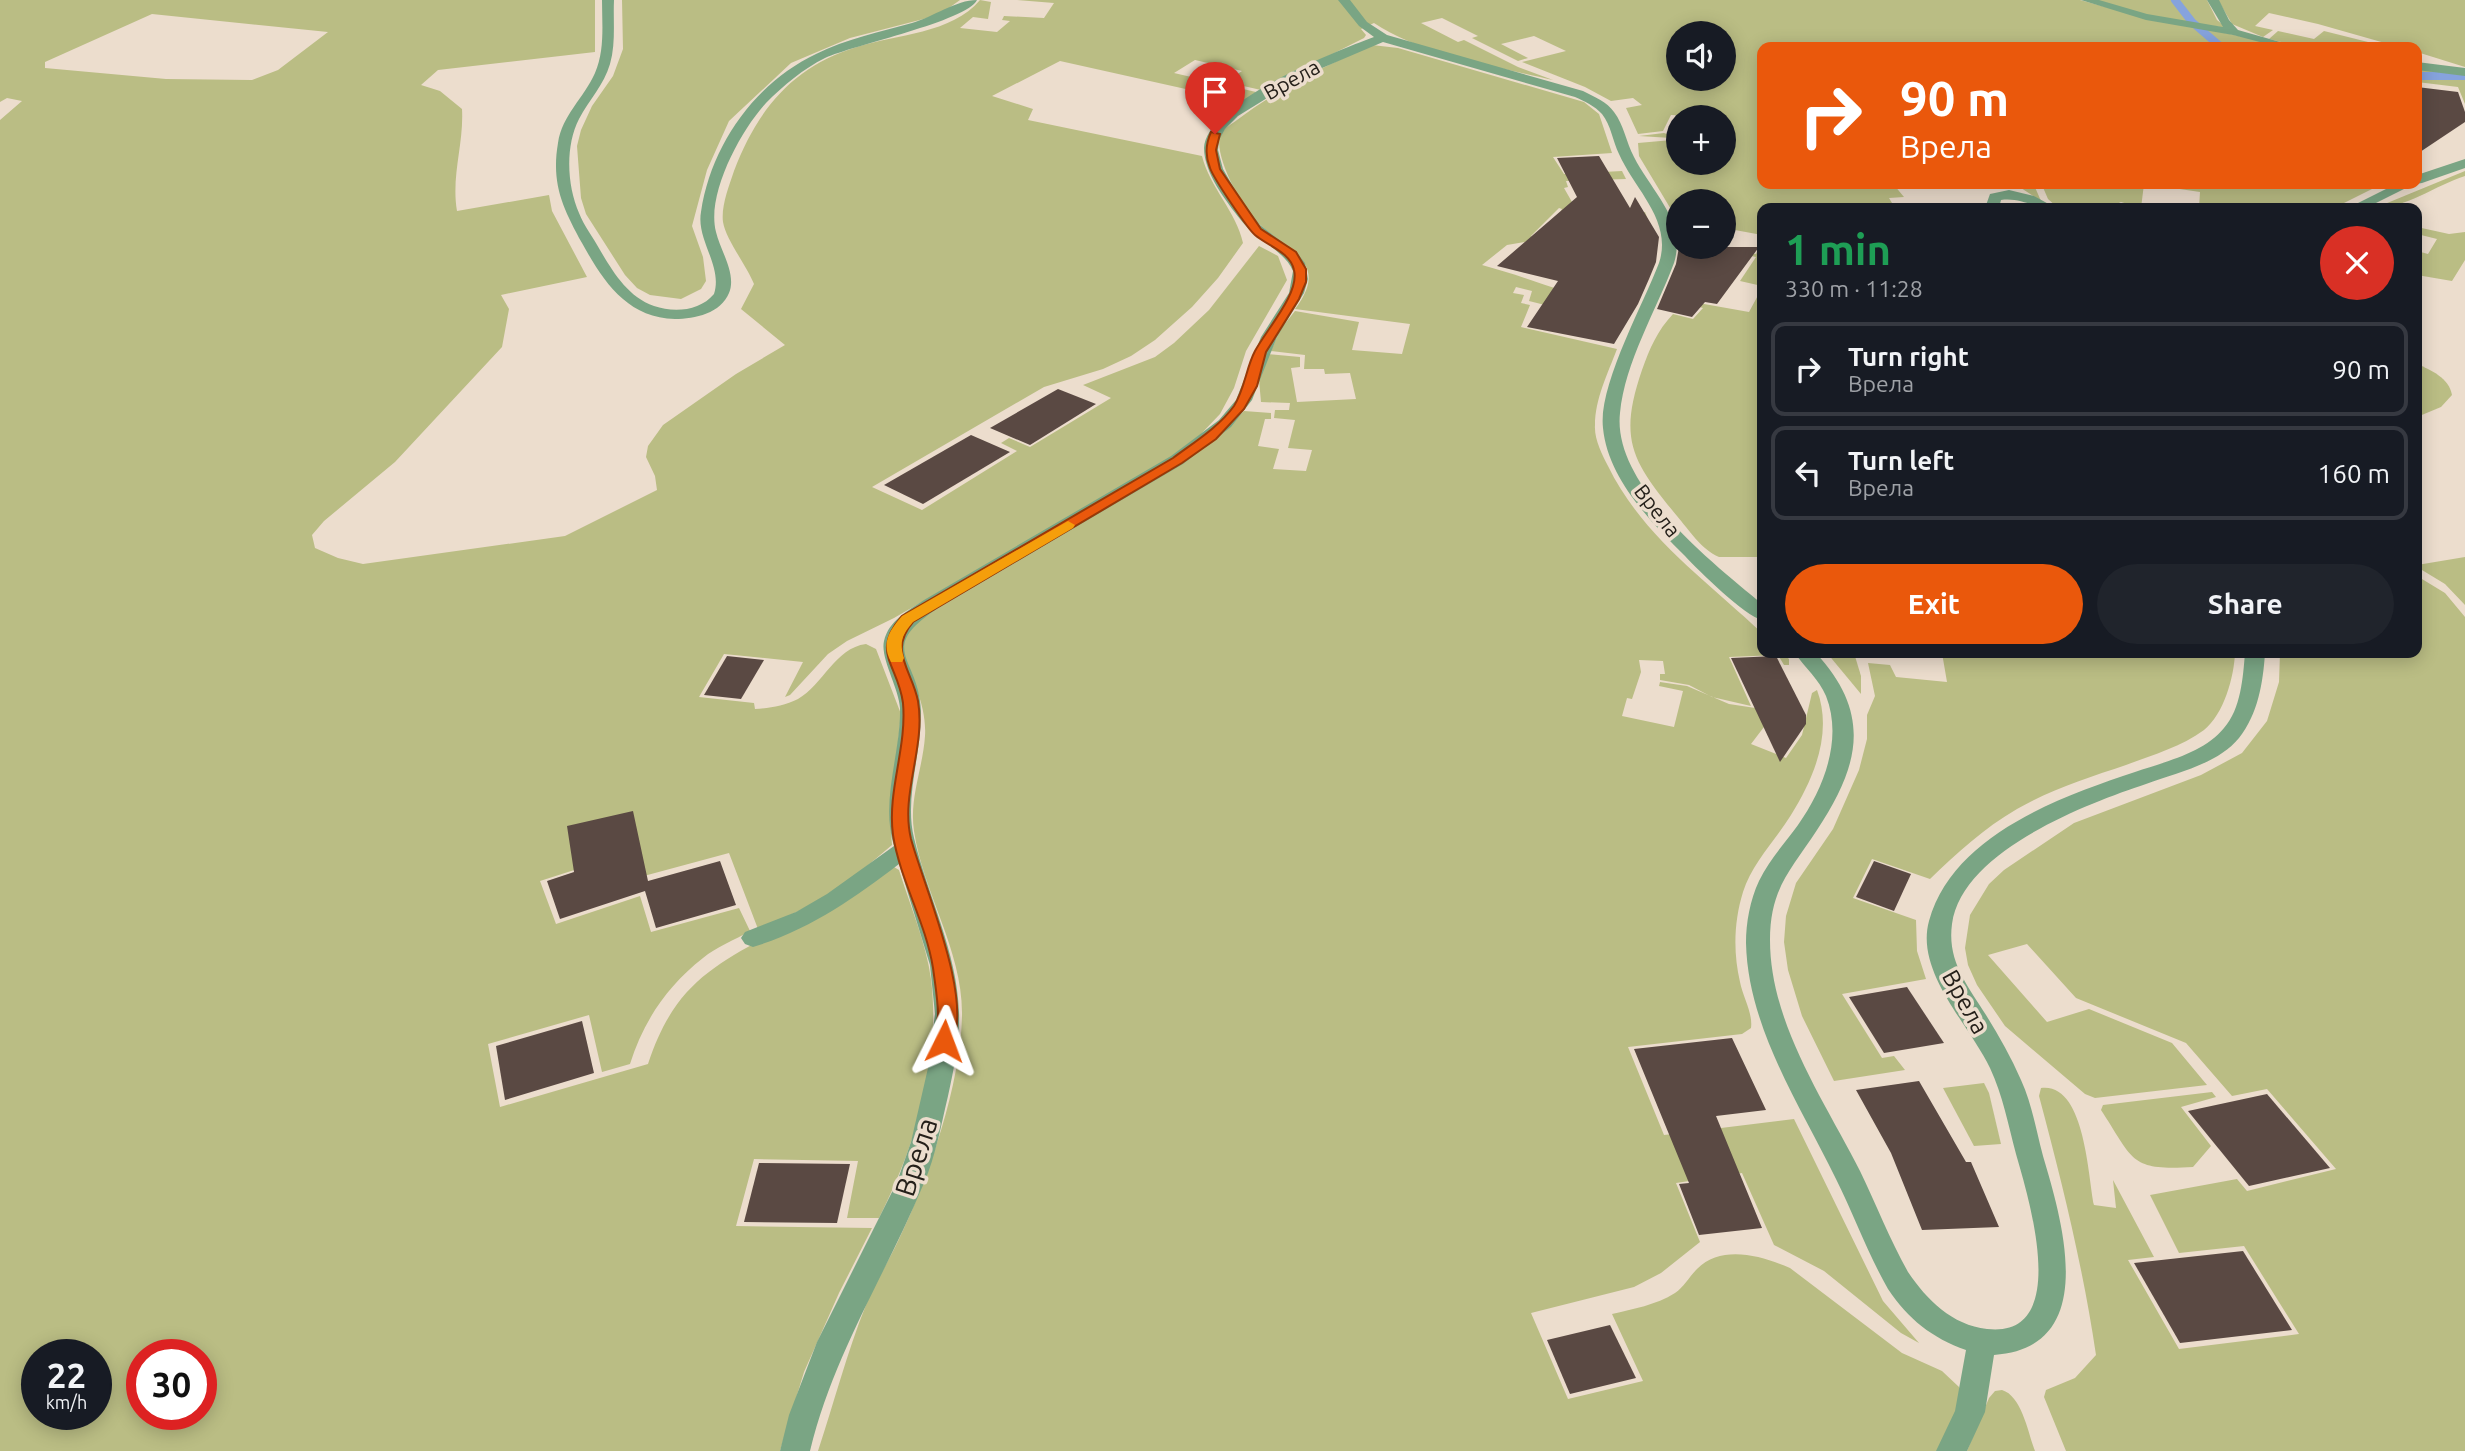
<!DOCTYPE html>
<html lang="en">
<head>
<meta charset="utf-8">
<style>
  :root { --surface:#171b24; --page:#20242c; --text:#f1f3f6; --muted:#9ea1a6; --line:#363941; --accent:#ea580c }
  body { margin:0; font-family:Ubuntu,sans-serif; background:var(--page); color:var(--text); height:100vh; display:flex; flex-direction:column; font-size:26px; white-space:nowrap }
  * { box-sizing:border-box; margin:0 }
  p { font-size:23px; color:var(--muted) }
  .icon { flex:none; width:38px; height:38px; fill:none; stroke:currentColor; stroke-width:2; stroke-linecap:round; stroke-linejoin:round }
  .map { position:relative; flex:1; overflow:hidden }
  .sheet { position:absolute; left:1757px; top:203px; width:665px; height:455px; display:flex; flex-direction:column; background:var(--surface); border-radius:14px; box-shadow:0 4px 18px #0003 }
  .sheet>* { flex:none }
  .banner { position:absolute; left:1757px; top:42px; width:665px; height:147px; border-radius:14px; box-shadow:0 4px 18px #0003; background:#ea580c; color:#fff; overflow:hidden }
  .buttons { position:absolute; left:1666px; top:21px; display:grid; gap:14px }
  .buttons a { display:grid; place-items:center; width:70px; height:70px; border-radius:50%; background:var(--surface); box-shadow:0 4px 18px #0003; font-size:35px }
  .speed { position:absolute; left:21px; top:1339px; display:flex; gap:14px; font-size:35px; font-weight:700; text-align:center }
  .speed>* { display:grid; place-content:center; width:91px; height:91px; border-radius:50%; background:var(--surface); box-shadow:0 4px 18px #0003; line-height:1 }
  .speed small { font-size:18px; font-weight:400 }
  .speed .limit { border:10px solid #d22; background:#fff; color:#111 }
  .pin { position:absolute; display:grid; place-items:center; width:60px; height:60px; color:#fff; margin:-72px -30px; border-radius:50% 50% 50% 0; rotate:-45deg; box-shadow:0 0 7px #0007 }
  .pin .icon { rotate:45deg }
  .me { position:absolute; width:77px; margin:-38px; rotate:3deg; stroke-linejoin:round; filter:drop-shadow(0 0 5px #0008) }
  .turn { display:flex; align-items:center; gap:24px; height:147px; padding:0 28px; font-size:32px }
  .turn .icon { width:91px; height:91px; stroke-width:2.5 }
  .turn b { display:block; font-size:49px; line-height:60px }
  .round { display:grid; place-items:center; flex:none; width:74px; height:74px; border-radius:37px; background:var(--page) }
  .head { display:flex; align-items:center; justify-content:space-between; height:119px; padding:0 28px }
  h1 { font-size:42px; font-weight:700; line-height:52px; color:#1e9e55 }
  .action { display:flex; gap:14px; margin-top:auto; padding:14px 28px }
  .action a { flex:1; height:80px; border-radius:42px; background:var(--accent); color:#fff; font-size:28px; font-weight:700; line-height:80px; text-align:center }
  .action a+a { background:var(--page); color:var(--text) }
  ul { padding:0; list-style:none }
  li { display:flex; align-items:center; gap:21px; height:94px; margin:0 14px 10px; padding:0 14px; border:4px solid var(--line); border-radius:14px }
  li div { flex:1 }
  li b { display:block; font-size:26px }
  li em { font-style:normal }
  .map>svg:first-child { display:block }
</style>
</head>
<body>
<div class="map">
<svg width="2465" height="1451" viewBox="0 0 2465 1451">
  <rect width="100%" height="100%" fill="#ecddcd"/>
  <g fill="#babd84" fill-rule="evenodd">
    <path d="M0 0H595V52L438 70 421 85 440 91 462 109C464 144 451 176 457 211L549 195 552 211 587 277 501 295 509 309 502 347 395 462 324 521 312 535 315 548 338 558 363 564 565 536 657 490 655 476 646 457 648 446 663 425 736 374 785 345 741 309 754 284C747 266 726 240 723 222 721 206 729 186 734 171 757 110 793 66 857 47 896 34 952 34 980 0L991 2 988 19 973 17 960 28 997 32 1010 21 1002 20 1004 16 1044 18 1054 3 1017 0H2080C2148 20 2217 29 2286 47H1762V184H1918L1894 185 1904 197 1889 198 1895 208H1762V235L1724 228V201H1678V217L1675 216 1639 156 1638 143 1672 140 1671 138 1639 136 1664 133 1678 138V163H1724V117L1671 115 1663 131 1638 134 1626 108 1642 105 1633 98 1611 101 1585 87 1522 62 1566 51 1534 36 1501 44 1528 58 1518 61 1472 38 1478 36 1442 18 1421 23 1458 42 1464 40 1518 67 1553 80C1498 67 1420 54 1374 23L1361 29 1366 35 1364 38 1261 90 1226 82 1242 71 1195 60 1174 73 1256 92 1244 102 1060 61 992 96 1033 109 1028 120 1202 156C1209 186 1237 213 1243 243L1218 278 1192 307 1155 340 1131 356 1103 369 1044 387 872 487 922 510 1017 451 1001 443 1009 438 1030 447 1111 398 1083 385 1155 357 1174 343 1209 310 1259 246 1278 256 1287 280 1246 351 1234 388 1220 414 1200 435 1165 461 894 618 847 641 828 654 790 695 785 697 803 662 724 654 699 697 754 703 755 709C770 708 784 706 798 699 823 685 835 648 866 644L876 649 901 714 890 820 892 845C846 885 814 907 758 929L729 853 629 880 618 856 540 881 556 924 640 896 651 932 739 908 750 931C735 940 716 947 703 958 667 986 643 1022 630 1064L602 1072 589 1015 488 1044 500 1107 648 1064C675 982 715 965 786 926 822 906 858 887 894 867L899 870C910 905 926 943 931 979 941 1061 916 1145 879 1218H847L858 1161 754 1159 736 1226 872 1228 839 1293 804 1372 780 1451H0V120L22 101 7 98 0 102ZM152 14 328 32 278 70 252 80 166 79 45 68V62ZM1678 33H1724V79H1678ZM37 1354H96V1414H37ZM142 1354H201V1414H142Z"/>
    <path d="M622 0H960L939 15 850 38 791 63 729 121 707 170 692 226 703 257 706 281 701 289 681 299 650 295 637 288 625 275 586 214 581 198 577 146 581 130 592 106 613 76 623 49Z"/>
    <path d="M2094 0H2207L2217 20 2227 28 2158 18Z"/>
    <path d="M2218 0H2465V67L2417 52V47H2399L2318 24 2269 13 2255 26 2273 30 2263 37 2232 24Z"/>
    <path d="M2278 31 2314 39 2324 31 2388 47H2301L2269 39Z"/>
    <path d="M1372 45 1398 48 1584 102 1599 114 1612 153 1553 157 1564 174 1622 171 1626 179 1566 181 1568 187 1564 188 1572 202 1627 212H1645L1656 240 1560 213 1562 209 1559 208 1531 236 1536 240 1507 245 1482 265C1523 276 1560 291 1601 303L1561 309 1529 301 1532 291 1516 287 1513 293 1524 295 1521 303 1530 305 1521 327 1617 349C1608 373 1595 399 1595 425 1594 439 1602 454 1608 466 1642 536 1707 581 1762 633V653H1783L1789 659V665H1784L1778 655 1729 657 1751 706 1712 697 1689 685 1660 680V674H1665L1663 661 1639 660 1641 672 1632 699 1627 698 1622 716 1674 727 1683 691 1659 686 1660 682 1687 686 1729 704 1789 713 1767 723 1751 744 1786 758 1802 735 1812 693 1817 690C1833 733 1814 778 1791 815 1775 841 1752 863 1743 892 1734 921 1733 952 1740 982 1743 997 1753 1013 1751 1028L1742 1034 1628 1047 1664 1135 1794 1119 1883 1301 1919 1343 1901 1333 1824 1271 1774 1245 1742 1173 1676 1183 1700 1242 1661 1273 1634 1287 1531 1313 1568 1399 1643 1381 1612 1314C1633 1309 1656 1305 1675 1293 1684 1287 1689 1277 1697 1269 1722 1244 1762 1256 1790 1268L1902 1353 1942 1371 1959 1387 1961 1399 1939 1451H818C834 1403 847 1352 866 1305 875 1282 889 1261 899 1239 929 1177 961 1083 962 1015 963 951 923 893 914 831 909 798 923 768 925 736 927 706 912 678 901 650L903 639 921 618 1194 455 1216 439 1244 411 1271 413V419H1265L1258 446 1279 449 1273 469 1306 471 1312 450 1288 448 1295 420 1274 418 1275 410H1289L1290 403 1261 402 1259 380 1268 354 1300 357V367L1291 368 1297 402 1356 399 1350 373 1325 374 1324 369H1304L1305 355 1271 351 1280 330 1295 311 1359 322 1352 350 1402 354 1410 324 1295 309C1331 262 1288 251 1258 223 1243 210 1211 152 1221 133 1224 128 1232 124 1237 120 1279 88 1325 66 1372 45Z"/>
    <path d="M2417 68 2465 74V104L2458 87 2417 82Z"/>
    <path d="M2465 171V176C2434 186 2407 208 2375 208Z"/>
    <path d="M2015 184H2144L2141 208 2121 202 2108 208H2058L2048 199 2042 185H2034L2041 201Z"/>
    <path d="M2162 184H2369L2376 187 2334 208H2199L2200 192 2166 187Z"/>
    <path d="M2417 227 2449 234 2465 232V260L2452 281 2417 275V251L2428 254 2437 239 2417 234Z"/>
    <path d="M1762 240V286L1740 281 1756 257 1706 247 1756 254Z"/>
    <path d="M1762 288V557H1719C1702 550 1689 530 1677 516 1632 461 1618 440 1642 370 1650 348 1657 331 1673 314L1693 319 1703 308 1675 300 1676 299 1749 312Z"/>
    <path d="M2417 364C2431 370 2449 378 2452 395L2441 407 2417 417Z"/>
    <path d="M2465 557V605L2445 584 2417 567V565Z"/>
    <path d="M2417 576 2445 593 2465 617V1451H2066L2044 1397 2046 1390 2075 1378 2096 1355C2083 1267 2062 1182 2039 1096L2041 1088C2085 1082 2088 1176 2094 1205L2116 1208 2113 1180 2154 1257 2128 1260 2179 1349 2299 1334 2244 1246 2179 1253 2150 1195 2237 1179 2247 1191 2336 1169 2267 1089 2232 1096 2186 1043 2076 998 2027 944 1988 955 2047 1022 2089 1009 2172 1043 2207 1085 2095 1098 2085 1094 2005 1026 1977 985 1968 965 1965 948 1970 915 1989 884 2004 870 2074 823 2201 775 2242 753 2267 721 2279 682 2280 653H2373L2397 656V653H2417Z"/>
    <path d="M1827 653H1854L1861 676V694Z"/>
    <path d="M1942 653H2235C2234 677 2224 714 2204 730 2181 747 2152 755 2126 765 2090 777 2050 790 2017 809 1984 828 1957 853 1930 879L1872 859 1853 898 1916 920 1917 951 1926 979 1842 994 1882 1058 1894 1056 1905 1070 1834 1081 1802 1016 1788 970 1784 942 1786 916 1796 883 1833 829 1859 770 1867 739V715L1875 696 1868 663 1890 665 1896 677 1947 682Z"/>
    <path d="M1984 1083 1989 1093 2001 1144 1974 1146 1943 1088Z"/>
    <path d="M2212 1092 2216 1097 2181 1107 2211 1146 2193 1167C2129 1171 2134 1160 2101 1110L2103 1105Z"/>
    <path d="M2002 1390C2022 1396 2028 1433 2035 1451H1967L1989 1398 1995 1391Z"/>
  </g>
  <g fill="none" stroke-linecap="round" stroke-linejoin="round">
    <g stroke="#86a3dd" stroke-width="8">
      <path d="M2175 0 2192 22 2221 47"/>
      <path d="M2417 76H2465"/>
    </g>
  </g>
  <g fill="#5a4943">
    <path d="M2417 87 2458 92 2465 112V122L2417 154Z"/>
    <path d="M1599 156 1630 208 1635 197 1659 237 1656 262 1649 279 1638 304 1614 344 1527 327 1558 281 1497 266 1577 197 1557 158Z"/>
    <path d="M1679 247H1759L1717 304 1705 302 1692 317 1657 309 1676 264Z"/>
    <path d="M1058 389 1096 404 1030 445 990 428Z"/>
    <path d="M971 435 1010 452 923 504 884 485Z"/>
    <path d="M727 656 764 660 741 699 704 695Z"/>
    <path d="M1776 656 1806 715V724L1780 762 1731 658Z"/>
    <path d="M633 811 648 881 720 861 736 905 656 928 645 891 560 919 547 881 574 872 567 826Z"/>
    <path d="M1874 861 1911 874 1894 911 1856 897Z"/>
    <path d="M1907 987 1944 1043 1884 1053 1849 997Z"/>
    <path d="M582 1021 594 1073 505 1100 496 1046Z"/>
    <path d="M1732 1038 1766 1110 1716 1116 1762 1228 1699 1235 1679 1184 1689 1183 1634 1049Z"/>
    <path d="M1919 1081 1966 1162H1971L1999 1227 1922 1230 1891 1153 1856 1090Z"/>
    <path d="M2267 1094 2330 1168 2249 1186 2188 1111Z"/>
    <path d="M759 1163 850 1164 837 1223 744 1222Z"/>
    <path d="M2243 1251 2292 1330 2180 1343 2134 1263Z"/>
    <path d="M1610 1325 1636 1378 1570 1394 1547 1340Z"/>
  </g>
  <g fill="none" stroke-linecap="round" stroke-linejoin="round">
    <g fill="#7aa584" fill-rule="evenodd">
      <path d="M602 0H614C613 21 616 43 610 64 604 85 589 100 579 119 565 146 567 186 579 213 584 226 593 237 600 250 613 272 628 297 654 306 674 313 700 311 714 294 723 266 696 240 701 212 711 145 755 83 816 54 846 39 880 32 912 23 933 17 956 0 977 0 967 21 853 45 825 58 803 69 784 85 766 103 741 130 706 194 716 232 720 250 737 274 729 293 721 313 695 319 675 319 627 318 603 281 582 243 563 208 551 184 558 143 562 115 584 98 595 73 605 50 602 24 602 0Z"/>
      <path d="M1338 0H1350L1367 22 1387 35 1583 91C1595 97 1607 102 1614 112 1624 125 1626 142 1634 157 1651 191 1687 221 1674 263 1656 311 1625 362 1620 413 1612 485 1713 563 1762 604V620C1745 616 1699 571 1685 556 1651 522 1608 479 1603 428 1598 386 1643 305 1659 263 1673 221 1635 190 1619 154 1613 142 1611 125 1602 114 1595 106 1584 101 1575 97L1383 42 1301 77 1238 116 1225 129 1219 140 1218 150 1223 169 1241 200 1260 225 1298 254 1305 263 1308 279 1304 293 1277 337 1252 400 1231 427 1183 464 938 608C875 650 919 656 921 711 922 753 904 797 914 838 928 897 957 951 959 1012 960 1039 954 1069 948 1096 941 1125 936 1155 924 1183 886 1275 834 1352 810 1451H780L789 1415 817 1342 897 1182 911 1142 928 1068 935 1014 930 965 899 864C853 899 809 930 753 947L745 944 741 938 745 932 796 912 827 894 894 846C880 801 901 753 900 708 899 688 880 658 884 641 889 620 908 611 924 600L1171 456 1219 420 1236 400 1261 337 1289 293 1293 271C1285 251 1255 239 1240 219 1226 201 1204 173 1204 148 1206 102 1336 51 1374 37L1359 26Z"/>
      <path d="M2081 0H2099L2147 14 2223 27 2207 0H2219L2229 20 2238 30 2298 47H2279L2233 35 2146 20Z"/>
      <path d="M2417 62 2465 68V76L2417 70Z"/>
      <path d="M2465 159V168L2422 183 2416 184 2417 175Z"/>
      <path d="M2396 184H2414L2366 208H2348Z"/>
      <path d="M2009 190 2034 196 2056 208C2035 209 2021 197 2001 200L1999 208H1985L1990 194Z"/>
      <path d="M1795 653H1816C1872 714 1860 765 1817 830 1791 870 1770 888 1770 940 1770 1023 1824 1100 1860 1171 1876 1204 1890 1240 1908 1272 1927 1300 1952 1325 1987 1329 2073 1339 2028 1196 2016 1154 2008 1124 2003 1096 1990 1068 1969 1024 1915 972 1929 921 1953 835 2060 797 2135 772 2164 762 2204 753 2224 728 2241 709 2243 677 2245 653H2265C2263 683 2258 714 2239 738 2218 764 2176 773 2146 784 2086 804 1962 851 1952 924 1947 961 1967 985 1986 1015 1999 1036 2011 1057 2021 1080 2032 1104 2036 1130 2043 1156 2062 1220 2101 1348 1994 1355L1985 1412 1967 1451H1936L1955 1411 1966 1350C1932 1338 1908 1319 1888 1289 1868 1254 1854 1215 1836 1179 1800 1105 1748 1028 1746 943 1746 923 1750 900 1759 881 1769 860 1785 843 1798 825 1824 788 1843 739 1826 696 1819 679 1805 668 1795 653Z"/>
    </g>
  </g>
  <path fill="#ea580c" stroke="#983908" stroke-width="2" d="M1211 132 1220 134 1216 150 1220 169 1261 229 1296 252 1306 269V282L1299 299 1266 352 1257 386 1244 409 1216 439 1182 463 913 622C888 651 912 670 918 701 926 747 900 794 911 839 924 887 975 1002 951 1046L944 1048 938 1046C932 1037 937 1026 938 1015 938 1000 935 983 933 968 926 923 900 880 893 835 887 791 907 748 903 703 898 664 870 653 902 616L1173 458C1193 443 1219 427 1234 406 1245 388 1246 368 1255 351 1266 330 1300 293 1294 270 1290 252 1268 246 1255 235 1247 228 1214 179 1210 168 1205 156 1206 143 1211 132Z"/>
  <path fill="#f59e0b" d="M1068 521 1075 525 1073 528 913 622C902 635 899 642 904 658L902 662H891C881 643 889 631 902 616Z"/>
  <g text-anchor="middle" stroke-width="7" stroke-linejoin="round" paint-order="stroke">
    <g font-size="21" fill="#25201a" stroke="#ecddcd">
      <text transform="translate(1292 80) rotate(-29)" y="7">Врела</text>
      <text transform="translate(1657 511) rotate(52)" y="7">Врела</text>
    </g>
    <g font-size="24" fill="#25201a" stroke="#ecddcd">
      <text transform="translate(1965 1002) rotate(61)" y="8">Врела</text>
    </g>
    <g font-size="28" fill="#25201a" stroke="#ecddcd">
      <text transform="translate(916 1157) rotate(-72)" y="10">Врела</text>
    </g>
  </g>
</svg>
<div class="buttons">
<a><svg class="icon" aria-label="sound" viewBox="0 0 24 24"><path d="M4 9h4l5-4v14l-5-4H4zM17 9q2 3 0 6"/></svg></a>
<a>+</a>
<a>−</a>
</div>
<div class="speed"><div>22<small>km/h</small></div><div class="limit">30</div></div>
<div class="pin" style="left:1215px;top:134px;background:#d93025"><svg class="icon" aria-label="arrive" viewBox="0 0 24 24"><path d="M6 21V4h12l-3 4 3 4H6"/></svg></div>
<svg class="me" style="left:944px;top:1041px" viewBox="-20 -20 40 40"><path d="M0-17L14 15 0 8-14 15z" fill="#ea580c" stroke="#fff" stroke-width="4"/></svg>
<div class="banner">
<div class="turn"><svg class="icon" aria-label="right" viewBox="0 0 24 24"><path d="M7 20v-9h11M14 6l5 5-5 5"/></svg><div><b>90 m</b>Врела</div></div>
</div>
<section class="sheet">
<div class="head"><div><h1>1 min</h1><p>330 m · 11:28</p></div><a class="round" style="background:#d93025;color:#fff"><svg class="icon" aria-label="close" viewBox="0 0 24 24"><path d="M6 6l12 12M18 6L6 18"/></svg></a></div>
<ul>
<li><svg class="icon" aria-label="right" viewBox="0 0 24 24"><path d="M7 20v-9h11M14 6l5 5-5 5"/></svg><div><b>Turn right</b><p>Врела</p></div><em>90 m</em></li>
<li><svg class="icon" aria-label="left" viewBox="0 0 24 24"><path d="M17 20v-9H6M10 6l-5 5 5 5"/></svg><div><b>Turn left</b><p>Врела</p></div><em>160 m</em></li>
</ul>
<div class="action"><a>Exit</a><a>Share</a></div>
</section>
</div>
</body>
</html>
